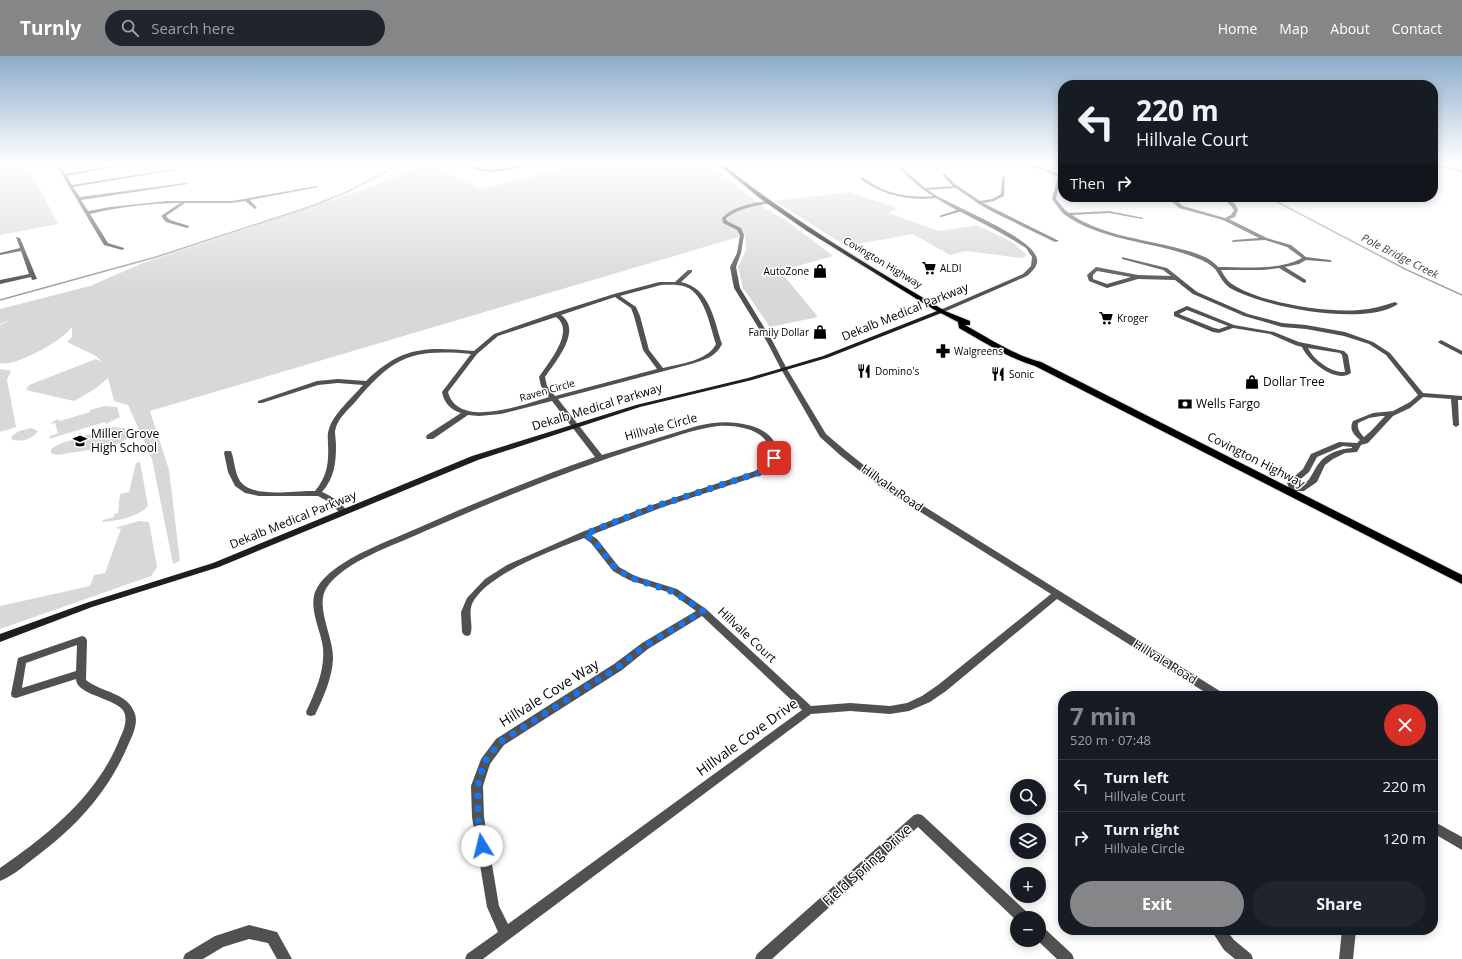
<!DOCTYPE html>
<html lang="en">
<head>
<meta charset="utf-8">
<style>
  :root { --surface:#171b24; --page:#20242c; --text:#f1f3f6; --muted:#9ea1a6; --line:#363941; --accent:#858687 }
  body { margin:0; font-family:"Open Sans",sans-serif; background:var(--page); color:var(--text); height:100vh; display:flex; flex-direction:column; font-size:15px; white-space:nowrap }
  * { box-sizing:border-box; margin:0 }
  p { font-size:13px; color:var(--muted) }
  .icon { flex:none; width:22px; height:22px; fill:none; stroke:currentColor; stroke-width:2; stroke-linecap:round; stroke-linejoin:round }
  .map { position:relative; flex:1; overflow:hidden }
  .side { position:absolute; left:1058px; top:635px; width:380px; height:244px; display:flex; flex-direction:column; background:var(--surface); border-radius:16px; box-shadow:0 2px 10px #0003 }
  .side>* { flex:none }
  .banner { position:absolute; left:1058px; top:24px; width:380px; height:122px; border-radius:16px; box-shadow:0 2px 10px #0003; background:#171b24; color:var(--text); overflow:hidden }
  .tools { position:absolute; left:1010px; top:723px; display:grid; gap:8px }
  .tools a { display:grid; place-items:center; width:36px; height:36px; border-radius:50%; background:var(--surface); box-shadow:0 2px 10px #0003; font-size:20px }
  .pin { position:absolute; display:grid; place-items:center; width:34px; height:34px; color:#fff; margin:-17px; border-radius:8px; box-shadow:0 2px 6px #0006 }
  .me { position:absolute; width:44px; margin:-22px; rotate:351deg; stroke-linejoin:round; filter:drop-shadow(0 0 3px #0008) }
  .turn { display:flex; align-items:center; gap:14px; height:84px; padding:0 12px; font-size:18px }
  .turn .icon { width:52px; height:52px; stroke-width:2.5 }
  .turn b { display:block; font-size:28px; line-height:34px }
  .then { display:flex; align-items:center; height:38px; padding:0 12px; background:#0003; gap:8px; font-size:15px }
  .round { display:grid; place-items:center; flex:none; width:42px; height:42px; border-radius:21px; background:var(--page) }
  .overview { display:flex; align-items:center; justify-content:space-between; height:68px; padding:0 12px }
  h1 { font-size:24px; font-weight:700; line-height:30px; color:var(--accent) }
  .primary-button { display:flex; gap:8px; margin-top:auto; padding:8px 12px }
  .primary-button a { flex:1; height:46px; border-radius:24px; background:var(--accent); color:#fff; font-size:16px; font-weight:700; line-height:46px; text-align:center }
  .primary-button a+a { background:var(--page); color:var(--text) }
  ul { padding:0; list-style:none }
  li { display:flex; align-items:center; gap:12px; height:52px; padding:0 12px; border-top:1px solid var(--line) }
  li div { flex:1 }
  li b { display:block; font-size:15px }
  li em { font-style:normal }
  header { display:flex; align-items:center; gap:24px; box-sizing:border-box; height:56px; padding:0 20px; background:var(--accent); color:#fff }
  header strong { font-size:19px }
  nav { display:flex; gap:22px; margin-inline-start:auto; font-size:14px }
  .search { width:280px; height:36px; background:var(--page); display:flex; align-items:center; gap:10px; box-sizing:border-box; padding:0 14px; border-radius:22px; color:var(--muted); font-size:15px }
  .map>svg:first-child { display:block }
</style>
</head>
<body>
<header>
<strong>Turnly</strong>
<div class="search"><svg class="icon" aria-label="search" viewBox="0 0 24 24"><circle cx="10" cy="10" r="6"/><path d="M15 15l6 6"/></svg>Search here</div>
<nav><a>Home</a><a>Map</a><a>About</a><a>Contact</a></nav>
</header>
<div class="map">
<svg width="1462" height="903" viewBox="0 0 1462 903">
  <rect width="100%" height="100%" fill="#fff"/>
  <g fill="#d8d8d8">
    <path d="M0 107H26L58 168 0 179Z"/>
    <path d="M426 107 481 133 580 108 578 107H708L766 153 787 165 833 200 780 215 818 261 770 271 743 232 738 211 746 194 745 179 150 355 169 414 180 505 173 508 152 403 128 349 114 345 108 322 95 333 74 345 26 334 29 329 96 303 102 306 96 300 67 286 72 281V271C62 285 16 311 0 307V269L12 264 0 268V253L90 230 143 207 373 130Z"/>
    <path d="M849 136 898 152 888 157 939 175 977 169 1012 186 1027 199 1023 202 966 195 950 199 913 178 846 190 775 145Z"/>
    <path d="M0 313 11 315 7 324 16 371 0 376Z"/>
    <path d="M105 350 117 351 120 361 106 368 105 366 49 383 50 380 58 377 55 367 50 368 57 363 60 365 90 356V354Z"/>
    <path d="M113 371 125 372 128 382 114 390 57 399 51 397V393L59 388Z"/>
    <path d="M31 372 38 375C34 383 20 387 11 383L12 380 19 375Z"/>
    <path d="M140 406 148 450C139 461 116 465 102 466L103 464 114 461V458L118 457 120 438 129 436 136 407Z"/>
    <path d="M139 465 149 466 157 511 151 520 0 573V550L90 530 94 519 105 517 121 473 115 472Z"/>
  </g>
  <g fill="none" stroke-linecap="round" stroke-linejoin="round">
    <g stroke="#9f9f9f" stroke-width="1.5">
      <path d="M1268 141 1405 213 1462 239"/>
      <path d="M0 244 156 201 312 150 347 136 403 107"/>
    </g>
    <defs>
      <path id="primary" d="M717 107H721C791 164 868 209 945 255L970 265V269H965C990 283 1014 299 1041 306L1462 519V528L1035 310C1008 302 984 286 959 272L958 266 933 253 807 175 761 143Z"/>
    </defs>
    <use href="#primary" stroke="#dbdbdb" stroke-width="2"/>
    <g fill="#515151" fill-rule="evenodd">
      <path d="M55 107H59L65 118 127 107H133L67 120 72 129 173 113 175 114 73 131 80 141 186 127 188 128 81 144 88 155 110 151 167 145H232L317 130 319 131 250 144 257 152 255 153 245 145 232 147H185L166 160 170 164 189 170V171L187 172 166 166 161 160 180 147C150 147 119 151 90 158L108 187 124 192V193L122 194 104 189Z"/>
      <path d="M466 107H470C482 117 501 113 515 110 520 109 525 106 530 107 514 116 479 121 466 107Z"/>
      <path d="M1010 107C1025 105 1047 113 1061 119L1056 143 1065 154 1069 157 1109 155 1144 162 1142 163 1109 157 1072 159C1099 177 1134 182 1165 189 1183 194 1206 197 1218 211 1245 211 1278 215 1302 202L1287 191 1265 184 1232 186V185L1234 184 1259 182 1223 164 1179 152 1167 141H1172L1183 150 1225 162 1231 159 1234 154 1231 150 1222 141H1226L1235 148 1238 154 1235 161 1229 163 1267 182 1291 189 1306 201 1330 204 1332 205 1330 206 1306 204 1299 208 1285 211 1306 224V226L1304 227 1279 212 1263 214H1221C1224 219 1227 225 1232 228 1260 247 1327 257 1359 254 1372 253 1383 250 1395 246L1398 248C1365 271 1263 251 1230 232 1223 227 1220 220 1215 213 1209 207 1202 204 1194 201 1152 185 1102 185 1065 159 1061 156 1056 148 1052 143L1058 121 1043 114Z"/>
      <path d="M943 118H945L955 128 980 145 992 143 1001 138 1002 121 1005 120 1004 140 994 145 983 147 1059 185 1055 186 995 157 979 148 956 132 925 134 926 132 953 130 943 120Z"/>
      <path d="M861 121C868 124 873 129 880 132 898 140 917 142 936 140L938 141 936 142C908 145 883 139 860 123Z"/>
      <path d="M769 145 771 146V147C754 150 740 152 726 162L727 165 741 172 744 179 741 197 736 211 740 232 773 286 787 313 826 378 846 395 885 426 1223 637 1224 640H1211L1057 543 946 635 930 646 909 655 890 658 850 655 811 658 483 903H465L467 898 498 876 487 851 472 761 471 730 481 703 496 683 614 608 642 587 696 555 671 537 629 524 613 515 591 487 584 482C554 494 486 518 472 548 468 558 474 571 470 579L467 580 464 579 462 576 461 556 467 542 485 523 507 509 582 476 643 452 755 415C760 412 768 409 770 403 772 399 771 394 769 390 761 372 735 369 718 370 693 373 669 383 645 390 569 414 496 444 423 476 395 489 345 505 327 531 314 550 334 581 333 603 332 623 323 642 315 659L311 660 307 659 306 656C315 636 325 615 323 592 321 574 309 555 315 536 320 524 331 515 342 508 365 493 393 483 418 472 476 446 535 422 595 401L552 345 501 358 479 360 468 359 433 383H427L426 381 427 379 461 357C451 354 444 347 442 336L471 298C412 293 394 300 356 345 348 354 337 363 335 375 335 380 336 385 336 390 336 408 334 422 322 436 332 440 341 447 348 456L347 458H341L329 446 318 440H259L245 437 235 430 228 416 224 397 225 395H231C235 405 234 415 240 425 252 443 295 434 315 435 327 421 329 407 328 388 328 383 327 378 329 373 333 358 353 341 363 329L338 327 318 329 262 347H258V345L317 325 338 323 366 325C402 290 426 291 474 295L494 278 554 257 614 238 659 226H675L688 214H692V216L681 226C710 232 714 264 722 288 716 301 704 304 691 308L558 343 602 399 697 370C710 367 724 365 737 367 753 369 769 374 776 389 779 394 780 399 777 404 774 411 767 415 761 419L663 451 591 479 597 483 619 511 635 520 677 533 706 553 811 650 850 647 890 650 907 647 922 640 938 629 1051 538 879 430 840 399 820 381 781 313 767 286 734 232 730 211 737 197 740 179 737 174 723 167 722 162C734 150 752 147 769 145ZM661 229C669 229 678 228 686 231 705 238 710 271 716 288 708 305 679 308 663 312L649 294 640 260 636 251 620 240ZM615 241 631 252 634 260 643 294 657 313 555 340 547 330 545 321C555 306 583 274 561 259ZM556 261C576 275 548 307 539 321L541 330 549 341C525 348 458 374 448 336L477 298 498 280ZM702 560 802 654 508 868 499 850 484 761 483 730 490 708 504 689 622 614 648 593Z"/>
      <path d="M960 153 962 154V155L941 161 939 160Z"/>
      <path d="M16 181 20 182 37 223 32 224 31 221 0 228V224L29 218 21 195 0 199V197L20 192Z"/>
      <path d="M1122 201 1167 212 1197 236 1248 258 1282 267 1306 269 1345 276 1373 286 1390 297 1423 337 1462 340V344H1458L1459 369 1456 371 1453 369 1451 343 1423 341 1410 352 1393 360 1368 387 1361 389 1357 396 1345 397 1333 403 1325 409 1317 426 1304 435H1295L1289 438H1286L1285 436 1289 432 1287 427 1303 413 1311 398 1339 386 1357 387 1360 384C1353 378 1349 373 1353 365L1373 357 1393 355 1410 346 1418 339 1386 299 1369 288 1344 280 1306 273 1282 271 1244 260 1193 238 1175 224 1138 223 1107 232 1089 225 1087 219 1096 211 1138 219 1171 220 1163 214 1122 203ZM1097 215 1131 221 1107 228 1093 223V219ZM1381 360H1385L1371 375 1364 381C1360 377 1357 373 1358 367L1369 362ZM1343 390 1352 391V392C1340 393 1327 397 1320 406 1312 415 1310 430 1296 431L1295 428 1309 416 1317 401Z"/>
      <path d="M1187 250 1234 269 1274 276 1299 286 1344 295 1348 299 1351 317C1336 328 1308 305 1302 291L1295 289 1270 278 1233 272 1219 277 1213 276 1174 260V256ZM1187 254 1228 270 1219 273 1214 272 1179 258ZM1308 292 1340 297 1342 299 1345 316C1331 317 1314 304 1308 292Z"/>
      <path d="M1441 284 1462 295V299L1439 287 1438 286Z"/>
      <path d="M82 580 85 581 87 584 86 624C102 637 128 636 135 658 138 667 133 679 129 687 108 737 76 771 33 803 23 811 12 820 0 825V812C49 778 98 739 120 682 124 674 129 661 122 653 112 642 76 638 76 623L16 642 12 641 11 638 18 602ZM77 589 76 615 22 632 26 607Z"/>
      <path d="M918 758 922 759 1028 857 1030 862H1017V865L918 771 772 903H755L757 898 914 759Z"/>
      <path d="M1433 765 1462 781V794L1433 777Z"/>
      <path d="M249 869 277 876 292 903H277L268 887 249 883 223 891 203 903H183L185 898 215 880Z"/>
      <path d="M1039 870 1044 872 1072 898 1074 903H1057L1037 884H1039Z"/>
      <path d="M1211 874H1226L1234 884 1251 898 1253 903H1235L1224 894Z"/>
      <path d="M1342 874H1356L1353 903H1339Z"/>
    </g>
    <g fill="#515151" fill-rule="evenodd">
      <path d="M895 107H899C909 119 922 130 935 139 956 151 1028 180 1036 200 1040 208 1033 215 1027 220L944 256H940V254L1023 218 1031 210 1032 201 1026 192 1015 185C974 160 926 145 895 107Z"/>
      <path d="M1433 108 1462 114V116L1433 110Z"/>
    </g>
    <path fill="#1e1e1e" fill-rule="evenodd" d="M942 253 945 255 944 256 827 302 752 324 640 351 478 404 219 511 92 551 0 586V578L86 547 213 507 472 400 636 349 748 322 823 300Z"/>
    <use href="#primary" fill="#000" fill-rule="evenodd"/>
  </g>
  <linearGradient id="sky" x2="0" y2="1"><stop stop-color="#8baccb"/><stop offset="0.46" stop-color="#fff"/><stop offset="1" stop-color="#fff" stop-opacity="0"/></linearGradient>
  <rect width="1462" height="233" fill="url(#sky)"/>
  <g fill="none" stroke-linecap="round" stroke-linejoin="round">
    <path stroke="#1a73e8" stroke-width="7" stroke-dasharray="0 12.6" d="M482 790 478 761V730L484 706 500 686 618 611 645 590 703 555 674 536 632 522 616 513 594 485 585 478 647 453 758 417 769 409 774 402"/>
  </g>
  <defs>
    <symbol id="supermarket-bare" viewBox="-9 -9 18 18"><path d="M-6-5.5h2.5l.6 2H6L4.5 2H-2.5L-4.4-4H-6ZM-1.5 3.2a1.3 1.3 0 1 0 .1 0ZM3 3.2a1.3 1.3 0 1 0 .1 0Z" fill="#000" stroke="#fff" stroke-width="2.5" paint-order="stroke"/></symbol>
    <symbol id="shop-bare" viewBox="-9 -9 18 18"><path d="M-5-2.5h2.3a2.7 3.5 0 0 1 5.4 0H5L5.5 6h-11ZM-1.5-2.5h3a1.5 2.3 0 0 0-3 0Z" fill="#000" stroke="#fff" stroke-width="2.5" paint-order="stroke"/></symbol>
    <symbol id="pharmacy-bare" viewBox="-9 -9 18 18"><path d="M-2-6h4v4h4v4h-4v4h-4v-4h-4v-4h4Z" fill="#000" stroke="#fff" stroke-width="2.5" paint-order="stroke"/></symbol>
    <symbol id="restaurant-bare" viewBox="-9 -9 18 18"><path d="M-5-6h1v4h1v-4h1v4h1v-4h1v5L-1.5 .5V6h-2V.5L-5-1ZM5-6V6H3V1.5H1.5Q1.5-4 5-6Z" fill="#000" stroke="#fff" stroke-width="2.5" paint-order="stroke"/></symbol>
    <symbol id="bank-bare" viewBox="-9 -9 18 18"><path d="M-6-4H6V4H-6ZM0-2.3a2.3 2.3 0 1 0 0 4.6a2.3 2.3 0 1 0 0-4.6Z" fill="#000" stroke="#fff" stroke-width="2.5" paint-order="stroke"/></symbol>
    <symbol id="school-bare" viewBox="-9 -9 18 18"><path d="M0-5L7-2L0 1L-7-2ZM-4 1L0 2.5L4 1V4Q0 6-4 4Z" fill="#000" stroke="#fff" stroke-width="2.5" paint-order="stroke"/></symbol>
  </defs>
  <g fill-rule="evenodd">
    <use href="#supermarket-bare" x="919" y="202" width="20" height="20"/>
    <use href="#shop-bare" x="810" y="205" width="20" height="20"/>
    <use href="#supermarket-bare" x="1096" y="252" width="20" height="20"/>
    <use href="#shop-bare" x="810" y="266" width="20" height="20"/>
    <use href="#pharmacy-bare" x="933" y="285" width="20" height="20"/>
    <use href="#restaurant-bare" x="854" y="305" width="20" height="20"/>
    <use href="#restaurant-bare" x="988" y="308" width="20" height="20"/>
    <use href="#shop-bare" x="1242" y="316" width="20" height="20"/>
    <use href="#bank-bare" x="1175" y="338" width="20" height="20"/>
    <use href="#school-bare" x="70" y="375" width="20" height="20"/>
  </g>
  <g text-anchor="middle" stroke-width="3" stroke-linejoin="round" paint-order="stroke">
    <g font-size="10" fill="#000" stroke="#fff">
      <text transform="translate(883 206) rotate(31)" y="4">Covington Highway</text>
      <text transform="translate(547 334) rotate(-16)" y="4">Raven Circle</text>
    </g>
    <g font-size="10" fill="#000" stroke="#fff" text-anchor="start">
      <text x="940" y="216">ALDI</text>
      <text x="809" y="219" text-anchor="end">AutoZone</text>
      <text x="1117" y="266">Kroger</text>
      <text x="809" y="280" text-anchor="end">Family Dollar</text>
      <text x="954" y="299">Walgreens</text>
      <text x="875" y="319">Domino's</text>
      <text x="1009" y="322">Sonic</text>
    </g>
    <g font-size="11" font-style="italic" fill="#404040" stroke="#fff">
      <text transform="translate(1400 200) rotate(27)" y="4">Pole Bridge Creek</text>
    </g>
    <g font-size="12" fill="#000" stroke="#fff">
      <text transform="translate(905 256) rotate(-22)" y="4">Dekalb Medical Parkway</text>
      <text transform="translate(597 351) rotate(-17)" y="4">Dekalb Medical Parkway</text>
      <text transform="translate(661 371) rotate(-15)" y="4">Hillvale Circle</text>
      <text transform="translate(1256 404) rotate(27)" y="4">Covington Highway</text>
      <text transform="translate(892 432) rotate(35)" y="4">Hillvale Road</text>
      <text transform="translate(293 464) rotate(-22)" y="4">Dekalb Medical Parkway</text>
      <text transform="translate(747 579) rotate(43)" y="4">Hillvale Court</text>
      <text transform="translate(1165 606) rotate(32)" y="4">Hillvale Road</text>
    </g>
    <g font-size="12" fill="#000" stroke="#fff" text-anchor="start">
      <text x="1263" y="330">Dollar Tree</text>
      <text x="1196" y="352">Wells Fargo</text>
      <text x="91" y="382">Miller Grove<tspan x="91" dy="14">High School</tspan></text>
    </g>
    <g font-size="14" fill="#000" stroke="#fff">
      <text transform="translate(549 637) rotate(-32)" y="5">Hillvale Cove Way</text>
      <text transform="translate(747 681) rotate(-36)" y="5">Hillvale Cove Drive</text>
      <text transform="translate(867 809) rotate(-42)" y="5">Field Spring Drive</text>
    </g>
  </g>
</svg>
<div class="tools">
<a><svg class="icon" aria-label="search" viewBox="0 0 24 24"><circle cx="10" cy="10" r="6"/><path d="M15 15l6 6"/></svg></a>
<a><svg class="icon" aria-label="layers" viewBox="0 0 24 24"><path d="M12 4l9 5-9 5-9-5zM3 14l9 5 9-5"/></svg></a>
<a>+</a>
<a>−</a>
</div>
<div class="pin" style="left:774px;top:402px;background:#d93025"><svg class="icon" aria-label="arrive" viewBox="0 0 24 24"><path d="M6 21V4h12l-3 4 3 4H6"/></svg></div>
<svg class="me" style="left:482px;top:790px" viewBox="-20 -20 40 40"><circle r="19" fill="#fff"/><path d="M0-13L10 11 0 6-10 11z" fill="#1a73e8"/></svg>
<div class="banner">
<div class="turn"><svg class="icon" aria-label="left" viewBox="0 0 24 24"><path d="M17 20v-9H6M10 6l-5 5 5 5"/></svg><div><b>220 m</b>Hillvale Court</div></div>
<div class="then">Then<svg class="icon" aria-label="right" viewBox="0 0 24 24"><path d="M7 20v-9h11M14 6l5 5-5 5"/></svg></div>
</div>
<section class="side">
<div class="overview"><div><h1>7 min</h1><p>520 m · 07:48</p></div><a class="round" style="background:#d93025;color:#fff"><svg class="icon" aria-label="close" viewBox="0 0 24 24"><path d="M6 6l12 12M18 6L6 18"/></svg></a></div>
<ul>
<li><svg class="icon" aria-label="left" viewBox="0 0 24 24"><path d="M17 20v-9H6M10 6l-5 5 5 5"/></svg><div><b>Turn left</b><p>Hillvale Court</p></div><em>220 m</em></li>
<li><svg class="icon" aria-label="right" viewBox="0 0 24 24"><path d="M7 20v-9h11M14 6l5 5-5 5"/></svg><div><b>Turn right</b><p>Hillvale Circle</p></div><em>120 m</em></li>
</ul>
<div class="primary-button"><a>Exit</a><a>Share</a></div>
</section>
</div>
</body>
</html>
